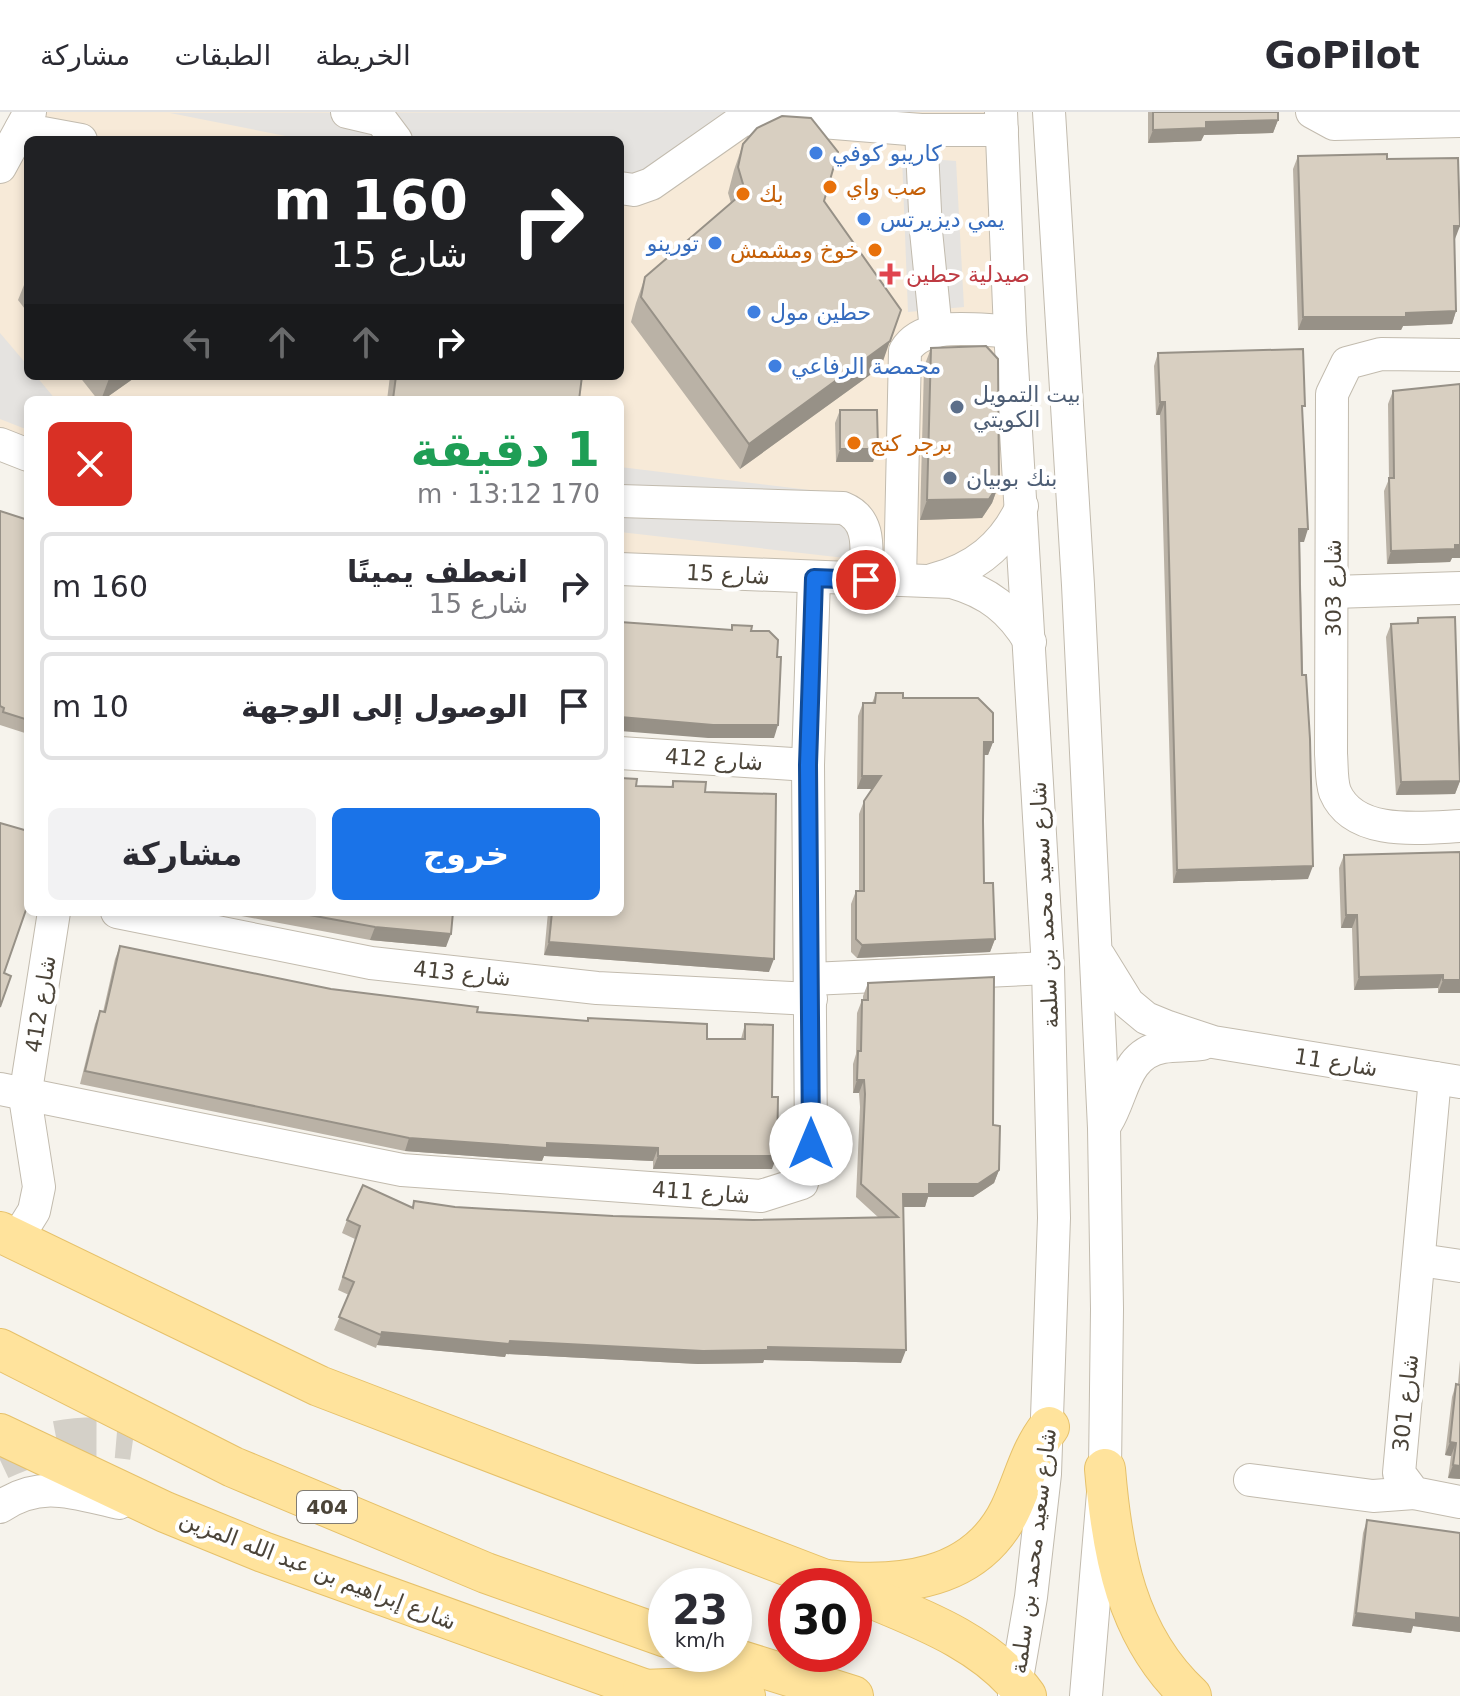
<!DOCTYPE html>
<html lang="ar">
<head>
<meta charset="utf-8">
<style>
  :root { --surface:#fff; --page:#f2f2f3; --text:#2b2b33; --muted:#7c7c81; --line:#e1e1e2; --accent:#1a73e8 }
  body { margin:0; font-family:"DejaVu Sans","Noto Naskh Arabic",sans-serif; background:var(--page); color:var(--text); direction:rtl; height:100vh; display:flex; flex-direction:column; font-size:30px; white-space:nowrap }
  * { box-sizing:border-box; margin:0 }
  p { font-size:26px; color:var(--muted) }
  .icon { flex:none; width:44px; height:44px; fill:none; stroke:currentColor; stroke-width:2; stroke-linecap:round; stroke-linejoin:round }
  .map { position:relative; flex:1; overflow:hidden; direction:ltr }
  .panel { position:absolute; left:24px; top:284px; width:600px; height:520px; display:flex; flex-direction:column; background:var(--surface); border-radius:12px; box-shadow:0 4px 12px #0003; direction:rtl }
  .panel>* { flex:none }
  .guide { position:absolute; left:24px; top:24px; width:600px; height:244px; border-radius:12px; box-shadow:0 4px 12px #0003; direction:rtl; background:#202124; color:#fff; overflow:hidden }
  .speed { position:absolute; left:648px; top:1456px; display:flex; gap:16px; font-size:40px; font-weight:700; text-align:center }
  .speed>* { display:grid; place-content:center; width:104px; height:104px; border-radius:50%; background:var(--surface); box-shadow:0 4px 12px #0003; line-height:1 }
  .speed small { font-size:20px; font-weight:400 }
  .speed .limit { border:12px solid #d22; background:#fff; color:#111 }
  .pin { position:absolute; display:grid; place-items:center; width:68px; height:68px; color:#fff; margin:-34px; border:4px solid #fff; border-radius:50%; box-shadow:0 2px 8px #0007 }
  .me { position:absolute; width:88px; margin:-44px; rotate:0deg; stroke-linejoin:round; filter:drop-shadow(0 0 6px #0008) }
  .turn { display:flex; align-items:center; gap:28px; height:168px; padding:0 24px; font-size:36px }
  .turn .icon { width:104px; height:104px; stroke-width:2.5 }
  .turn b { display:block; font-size:56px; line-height:68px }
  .lanes { display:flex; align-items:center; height:76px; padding:0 24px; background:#0003; justify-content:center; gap:40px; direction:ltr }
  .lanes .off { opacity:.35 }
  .round { display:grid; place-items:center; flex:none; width:84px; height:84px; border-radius:12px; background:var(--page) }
  .summary { display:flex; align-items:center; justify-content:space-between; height:136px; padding:0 24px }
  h1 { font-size:48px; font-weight:700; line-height:60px; color:#1e9e55 }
  .button { display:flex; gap:16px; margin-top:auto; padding:16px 24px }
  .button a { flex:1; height:92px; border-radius:12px; background:var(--accent); color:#fff; font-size:32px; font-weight:700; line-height:92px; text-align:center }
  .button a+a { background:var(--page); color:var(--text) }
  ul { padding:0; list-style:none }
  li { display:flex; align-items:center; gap:24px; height:108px; margin:0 16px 12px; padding:0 8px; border:4px solid var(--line); border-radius:12px }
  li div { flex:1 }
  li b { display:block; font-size:30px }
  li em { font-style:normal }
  header { display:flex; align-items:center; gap:48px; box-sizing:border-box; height:112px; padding:0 40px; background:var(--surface); border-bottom:2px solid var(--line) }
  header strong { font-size:38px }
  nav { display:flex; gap:44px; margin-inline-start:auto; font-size:28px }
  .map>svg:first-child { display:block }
</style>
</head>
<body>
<header>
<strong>GoPilot</strong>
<nav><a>الخريطة</a><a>الطبقات</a><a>مشاركة</a></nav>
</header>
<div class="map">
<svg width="1460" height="1584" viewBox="0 0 1460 1584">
  <rect width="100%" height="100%" fill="#f6f3ec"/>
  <path fill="#f7ead8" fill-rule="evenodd" d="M29 0H990L1008 403 956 455 620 447V288H28V344L0 333V53ZM28 28H620V264H28Z"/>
  <g fill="#e5e3e0">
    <path d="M761 0 620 76V28H306L170 1Z"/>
    <path d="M902 45 956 49 964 195 908 200Z"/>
    <path d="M0 221 28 254V264H36L56 288H28V318L0 307Z"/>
    <path d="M620 355 851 383 880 450 620 420Z"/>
  </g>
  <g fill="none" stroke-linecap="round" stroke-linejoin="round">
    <path stroke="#d4d0c8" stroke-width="40" stroke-dasharray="40 20" stroke-linecap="butt" d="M0 1348C45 1327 84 1321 133 1328"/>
    <defs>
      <g id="minor">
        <path d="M347 0 381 8 396 28"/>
        <path d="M1001 0 1010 219 1048 856 1054 1106 1045 1362 1031 1485 1014 1584"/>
        <path d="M1049 0 1078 473 1104 1016 1107 1197 1105 1357 1086 1584"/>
        <path d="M1312 0 1334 12 1460 9"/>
        <path d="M21 17 81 28"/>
        <path d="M921 18 926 119 936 219"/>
        <path d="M0 55 30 0"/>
        <path d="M620 76 634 78 651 72 741 9 759 5 921 18H1002"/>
        <path d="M1460 243 1381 242 1347 251 1332 282 1331 642C1332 653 1331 669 1335 680 1354 725 1421 716 1460 714"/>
        <path d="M0 332 28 343"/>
        <path d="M620 389 843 396C873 408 866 440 866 468"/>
        <path d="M620 457 952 470C988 480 1011 498 1030 530"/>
        <path d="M900 468 905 239C924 207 978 219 1010 219"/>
        <path d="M932 468C974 457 1004 434 1022 394"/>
        <path d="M1333 480 1460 476"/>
        <path d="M620 641 808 653"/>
        <path d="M117 800 371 851 597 876 811 887"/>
        <path d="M1099 844 1128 891 1146 906 1168 915 1213 930 1460 970"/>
        <path d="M811 867 1048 856"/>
        <path d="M1435 966 1399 1361 1414 1381 1460 1390"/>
        <path d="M0 977 402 1058 761 1084 802 1071 811 1032 808 653 814 466"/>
        <path d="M1107 1010C1124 982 1124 942 1163 935 1175 933 1189 934 1202 932"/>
        <path d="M16 1128 34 1099 39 1075 25 985 54 800"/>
        <path d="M1420 1148 1460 1154"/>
        <path d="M1250 1368 1373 1384 1414 1381"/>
        <path d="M0 1395C41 1367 74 1381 119 1391"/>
      </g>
      <g id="major">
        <path d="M0 1120 319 1274 841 1474"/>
        <path d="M0 1237 233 1355 486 1461 666 1525"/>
        <path d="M0 1322 165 1400 263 1440 663 1584"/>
        <path d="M1105 1357C1112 1441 1126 1524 1191 1584"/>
        <path d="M827 1468C896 1476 975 1470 1010 1398 1024 1369 1029 1341 1049 1315"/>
        <path d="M854 1479C914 1504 987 1529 1026 1584"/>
        <path d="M719 1542 853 1584"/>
        <path d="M643 1578 695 1576 745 1584"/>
      </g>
    </defs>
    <use href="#minor" stroke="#c2bbae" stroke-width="34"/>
    <use href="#major" stroke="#e6c16a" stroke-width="42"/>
    <use href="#minor" stroke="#fff" stroke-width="32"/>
    <use href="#major" stroke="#ffe39c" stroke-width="40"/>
  </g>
  <g fill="#bab2a6">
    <path d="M1148 0H1278V8L1273 21 1204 23 1201 29 1148 31Z"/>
    <path d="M743 32 824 89 881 255 740 357 631 210 636 191 645 165 731 91 728 81 734 58Z"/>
    <path d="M1298 44 1387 47 1455 127H1454L1456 199 1452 212 1403 214 1401 218H1298L1293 57Z"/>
    <path d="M28 163V201L18 188Z"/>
    <path d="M931 236 999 372 992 391 982 406 920 408 924 255Z"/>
    <path d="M1158 241 1302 302 1304 430H1300L1308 767 1173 771 1160 303H1156L1154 254Z"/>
    <path d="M79 264H137L103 288H98Z"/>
    <path d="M390 264H582L579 288H387Z"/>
    <path d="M1393 279 1452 446 1450 450 1387 452 1384 379 1389 367 1388 292Z"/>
    <path d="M840 298 873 350H836L835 311Z"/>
    <path d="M0 399 28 408V622L0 613Z"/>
    <path d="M1418 506 1460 669 1455 682 1396 683 1386 525 1391 512 1416 511Z"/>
    <path d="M876 581 903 586 993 630 988 643H984V771L995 827 990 840 857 846 851 840V792L856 779H859V702L864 689 872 677H857L858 604 863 591H872Z"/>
    <path d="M673 669 705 680 769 860 544 843 548 800H620L636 674 671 675Z"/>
    <path d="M1460 740V881H1438V876L1354 878 1352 816H1341L1339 756 1344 743Z"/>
    <path d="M236 800H453L446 835 370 828 236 803Z"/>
    <path d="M120 834 331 877 477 900 587 909 588 906 707 927H741L745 912 772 985V1057H653V1049L544 1044 542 1049 405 1039 80 972 95 912 100 899 103 900 115 847Z"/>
    <path d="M868 871 993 1013 999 1058 994 1071 973 1085H928L925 1095H903L901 1251 764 1248 763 1251 698 1252 506 1242 505 1245 377 1233 376 1236 334 1218 349 1183 338 1178 355 1127 342 1121 347 1108 412 1095 414 1089 455 1095 613 1104 753 1108 879 1106 856 1085 860 995 859 981H853V952L856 942 857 901 862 888H863V884Z"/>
    <path d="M1460 1248V1367L1448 1366 1451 1344 1445 1343 1452 1285 1456 1272H1458Z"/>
    <path d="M1367 1408 1460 1421V1520L1413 1514 1411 1521 1352 1514 1363 1421Z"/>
  </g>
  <g fill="#979187">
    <path d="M1278 8 1273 21 1204 23 1201 29 1148 31 1153 18 1206 10Z"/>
    <path d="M1454 114H1460L1455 127H1449Z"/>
    <path d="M1456 199 1452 212 1403 214 1401 218H1298L1303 205Z"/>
    <path d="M890 229 881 255 740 357 749 332Z"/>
    <path d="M110 264H137L103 288H101Z"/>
    <path d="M1160 290H1165L1160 303H1156Z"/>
    <path d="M840 337H878L873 350H836Z"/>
    <path d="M999 372 992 391 982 406 920 408 927 388Z"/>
    <path d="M1299 417H1308L1304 430H1295Z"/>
    <path d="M1455 433H1460V446H1452L1450 450 1387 452 1391 439Z"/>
    <path d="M620 605 778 613 774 626H708L620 619Z"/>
    <path d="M984 630H993L988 643H979Z"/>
    <path d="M862 664H881L877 677H857Z"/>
    <path d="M1460 669 1455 682 1396 683 1401 670Z"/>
    <path d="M1313 754 1308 767 1173 771 1177 758Z"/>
    <path d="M1346 803H1357L1352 816H1341Z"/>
    <path d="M375 815 451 822 446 835 370 828Z"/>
    <path d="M995 827 990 840 857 846 862 833Z"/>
    <path d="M549 830 774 847 769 860 544 843Z"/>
    <path d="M1443 863 1438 876 1354 878 1359 865Z"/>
    <path d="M1443 868H1460V881H1438Z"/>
    <path d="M857 968H864L859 981H853Z"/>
    <path d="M409 1026 547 1031 658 1036 653 1049 544 1044 542 1049 405 1039Z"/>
    <path d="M658 1044H777L772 1057H653Z"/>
    <path d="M999 1058 994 1071 973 1085H928L925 1095H899L903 1082 929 1072Z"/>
    <path d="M382 1220 510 1229 906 1238 901 1251 764 1248 763 1251 698 1252 506 1242 505 1245 377 1233Z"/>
    <path d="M1450 1330 1456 1331 1451 1344 1445 1343Z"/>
    <path d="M1453 1353 1460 1354V1367L1448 1366Z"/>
    <path d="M1356 1501H1416L1460 1506V1520L1413 1514 1411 1521 1352 1514Z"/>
  </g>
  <g fill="#d8cfc1" stroke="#979187" stroke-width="2">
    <path d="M1153 0H1278V8L1206 10V16L1153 18Z"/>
    <path d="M782 4 811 6 838 40 824 89 901 198 890 229 749 332 641 185 645 165 745 79 738 55 743 32 757 16Z"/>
    <path d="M1387 42V47L1458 46 1460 114H1454L1456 199 1406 201V205H1303L1298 44Z"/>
    <path d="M986 234 998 247 999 372 989 387 927 388 931 236Z"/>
    <path d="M1303 237 1305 294H1302L1308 417H1299L1300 478 1302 563H1306L1310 627 1313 754 1177 758 1165 290H1160L1158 241Z"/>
    <path d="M396 264H582L579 288 393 287Z"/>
    <path d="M1460 272V433H1455V437L1391 439 1389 366H1394L1393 279Z"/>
    <path d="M840 298H877L878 337H840Z"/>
    <path d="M0 399 28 408V608L3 600 4 596 0 594Z"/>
    <path d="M1455 505 1460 669 1401 670 1391 512 1418 511V506Z"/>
    <path d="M620 510 732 518V513L752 514 751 519H769L778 528 777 545H781L778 613H713L620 605Z"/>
    <path d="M876 581H903V586H978L993 601V630H984L983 709 984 771H993L995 827 862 833 856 827V779H864V689L881 664H862L863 591H875Z"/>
    <path d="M620 666 637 667 636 674 673 675V669L706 670 705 680 776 682 774 847 549 830 552 800H620Z"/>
    <path d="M0 711 28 719V792L4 861 11 864 0 895Z"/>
    <path d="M1460 740V868H1443V863L1359 865 1357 803H1346L1344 743Z"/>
    <path d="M293 800H453L451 822 375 815Z"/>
    <path d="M120 834 331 877 478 895 477 900 588 909V906L707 912V927H745V912L773 913 772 985H778L777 1044H658V1036L547 1031V1036L409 1026 85 959 100 899 105 900Z"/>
    <path d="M994 865 993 1013 1000 1014 999 1058 978 1072H929V1082H903L906 1238 768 1235V1238L703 1239 510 1229 509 1232 382 1220 381 1223 339 1205 354 1170 343 1165 360 1114 347 1108 363 1073 413 1096 414 1089 455 1095 613 1104 753 1108 898 1105 861 1072 865 982 864 968H857L858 939H861L862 888H868V871Z"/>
    <path d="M1456 1272 1460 1273V1354L1453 1353 1456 1331 1450 1330Z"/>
    <path d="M1367 1408 1460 1421V1506L1416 1501V1508L1356 1501Z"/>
  </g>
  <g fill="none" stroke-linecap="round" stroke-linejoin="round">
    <defs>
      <path id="route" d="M811 1032 808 653 814 466 866 468"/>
    </defs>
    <use href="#route" stroke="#114b97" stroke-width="20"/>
    <use href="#route" stroke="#1a73e8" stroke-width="14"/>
  </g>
  <g fill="#3f7fe0" stroke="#fff" stroke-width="3">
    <circle cx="816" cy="41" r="8"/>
    <circle cx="864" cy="107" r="8"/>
    <circle cx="715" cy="131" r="8"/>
    <circle cx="754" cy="200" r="8"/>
    <circle cx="775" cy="254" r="8"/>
  </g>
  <g fill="#e8710a" stroke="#fff" stroke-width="3">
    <circle cx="830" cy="75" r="8"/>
    <circle cx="743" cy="82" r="8"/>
    <circle cx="875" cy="138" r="8"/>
    <circle cx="854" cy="331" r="8"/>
  </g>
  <path fill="#e0444e" stroke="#fff" stroke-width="3" d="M886 150h8v8h8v8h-8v8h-8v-8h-8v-8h8z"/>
  <g fill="#5c6f8a" stroke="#fff" stroke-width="3">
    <circle cx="957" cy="295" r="8"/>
    <circle cx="950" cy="366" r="8"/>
  </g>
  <g text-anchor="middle" stroke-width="8" stroke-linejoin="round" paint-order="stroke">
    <rect fill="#fff" stroke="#817c74" stroke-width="2" x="297" y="1379" width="60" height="32" rx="6"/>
    <g font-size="20" font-weight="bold" fill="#4b4439">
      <text x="327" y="1402">404</text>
    </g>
    <g font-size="22" fill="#366cbe" stroke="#fff" text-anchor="start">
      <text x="832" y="49">كاريبو كوفي</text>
      <text x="880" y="115">يمي ديزيرتس</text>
      <text x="699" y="139" text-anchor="end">تورينو</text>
      <text x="770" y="208">حطين مول</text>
      <text x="791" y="262">محمصة الرفاعي</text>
    </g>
    <g font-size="22" fill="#c56008" stroke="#fff" text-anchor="start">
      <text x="846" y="83">صب واي</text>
      <text x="759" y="90">بك</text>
      <text x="859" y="146" text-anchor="end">خوخ ومشمش</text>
      <text x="870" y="339">برجر كنج</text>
    </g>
    <g font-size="22" fill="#be3a42" stroke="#fff" text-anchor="start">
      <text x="906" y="170">صيدلية حطين</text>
    </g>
    <g font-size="22" fill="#4e5e75" stroke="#fff" text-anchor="start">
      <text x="973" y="290">بيت التمويل<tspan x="973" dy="25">الكويتي</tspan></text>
      <text x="966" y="374">بنك بوبيان</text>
    </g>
    <g font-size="22" fill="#4b4439" stroke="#fff">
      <text transform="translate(728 462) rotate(3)" y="8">شارع 15</text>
      <text transform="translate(1333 476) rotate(-90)" y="8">شارع 303</text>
      <text transform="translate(714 647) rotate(4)" y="8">شارع 412</text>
      <text transform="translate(1044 793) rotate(-93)" y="8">شارع سعيد محمد بن سلمة</text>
      <text transform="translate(462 861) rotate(6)" y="8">شارع 413</text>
      <text transform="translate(40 892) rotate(-81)" y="8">شارع 412</text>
      <text transform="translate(1336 950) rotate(9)" y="8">شارع 11</text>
      <text transform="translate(701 1080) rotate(4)" y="8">شارع 411</text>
      <text transform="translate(1405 1291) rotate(-84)" y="8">شارع 301</text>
      <text transform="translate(1033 1439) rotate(-83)" y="8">شارع سعيد محمد بن سلمة</text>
      <text transform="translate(318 1458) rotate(21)" y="8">شارع إبراهيم بن عبد الله المزين</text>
    </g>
  </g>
</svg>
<div class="speed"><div>23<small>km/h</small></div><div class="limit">30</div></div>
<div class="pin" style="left:866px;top:468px;background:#d93025"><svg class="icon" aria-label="arrive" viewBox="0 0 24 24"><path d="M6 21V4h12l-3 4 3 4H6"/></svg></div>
<svg class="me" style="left:811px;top:1032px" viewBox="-20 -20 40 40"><circle r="19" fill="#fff"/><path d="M0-13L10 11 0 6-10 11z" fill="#1a73e8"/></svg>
<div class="guide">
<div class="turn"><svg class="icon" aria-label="right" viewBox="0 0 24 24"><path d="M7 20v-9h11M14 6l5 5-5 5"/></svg><div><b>160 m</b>شارع 15</div></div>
<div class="lanes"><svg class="icon off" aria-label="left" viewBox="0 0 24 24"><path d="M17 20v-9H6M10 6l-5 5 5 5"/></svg><svg class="icon off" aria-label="ahead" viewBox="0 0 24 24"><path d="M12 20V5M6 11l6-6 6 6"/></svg><svg class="icon off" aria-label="ahead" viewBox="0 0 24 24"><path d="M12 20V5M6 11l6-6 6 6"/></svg><svg class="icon" aria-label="right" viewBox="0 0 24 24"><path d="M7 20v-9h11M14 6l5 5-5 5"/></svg></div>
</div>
<section class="panel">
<div class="summary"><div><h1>1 دقيقة</h1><p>170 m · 13:12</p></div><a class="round" style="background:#d93025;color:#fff"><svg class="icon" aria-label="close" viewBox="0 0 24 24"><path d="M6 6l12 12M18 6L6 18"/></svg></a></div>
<ul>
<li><svg class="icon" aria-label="right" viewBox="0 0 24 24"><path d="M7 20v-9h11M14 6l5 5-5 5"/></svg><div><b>انعطف يمينًا</b><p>شارع 15</p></div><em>160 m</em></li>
<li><svg class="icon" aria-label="arrive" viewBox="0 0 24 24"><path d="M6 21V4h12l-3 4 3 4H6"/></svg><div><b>الوصول إلى الوجهة</b></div><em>10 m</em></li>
</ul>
<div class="button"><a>خروج</a><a>مشاركة</a></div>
</section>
</div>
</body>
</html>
